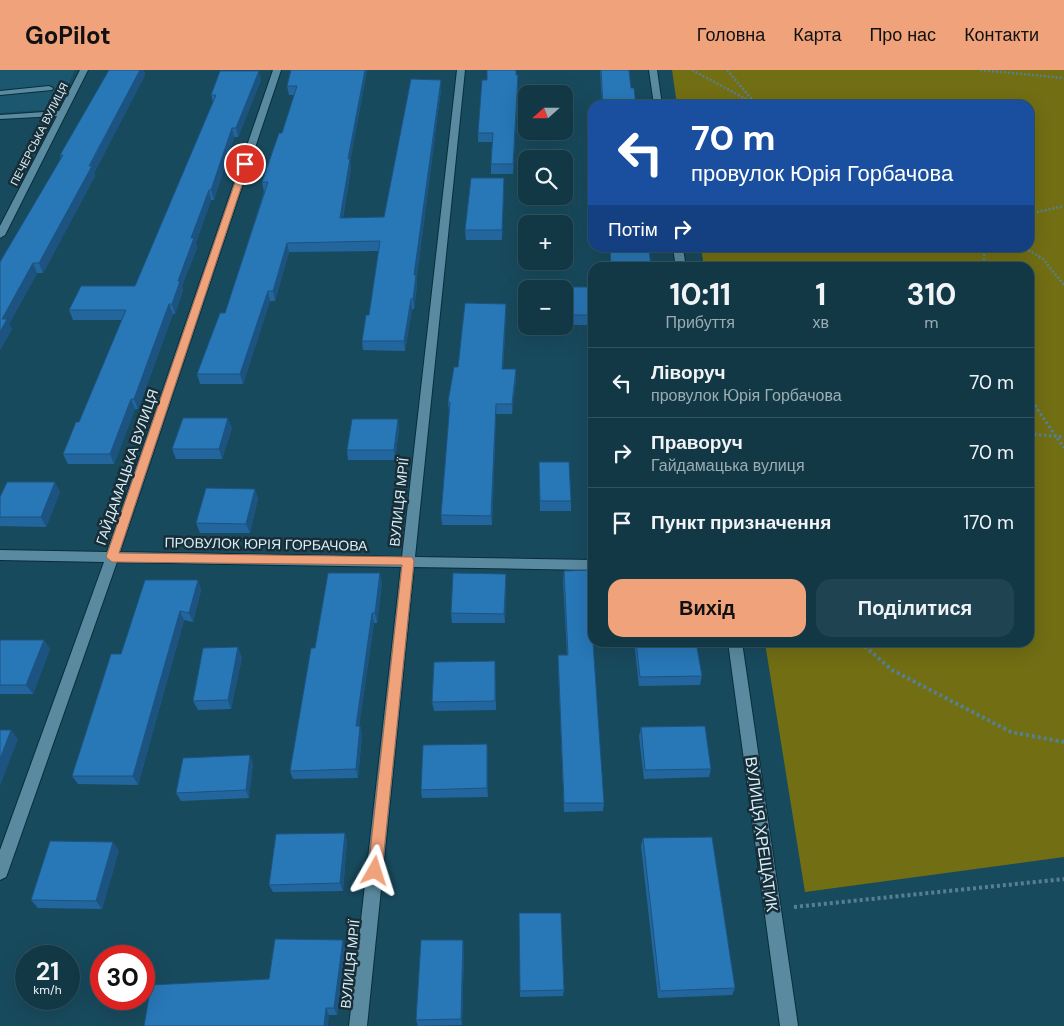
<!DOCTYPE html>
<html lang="uk">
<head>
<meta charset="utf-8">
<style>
  :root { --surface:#123846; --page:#1f4351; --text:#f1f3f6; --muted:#9cacb3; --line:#31525f; --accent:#f0a27b }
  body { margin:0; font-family:"DM Sans",sans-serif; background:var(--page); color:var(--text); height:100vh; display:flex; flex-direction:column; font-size:19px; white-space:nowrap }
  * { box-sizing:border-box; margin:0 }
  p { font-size:16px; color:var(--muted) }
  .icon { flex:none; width:28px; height:28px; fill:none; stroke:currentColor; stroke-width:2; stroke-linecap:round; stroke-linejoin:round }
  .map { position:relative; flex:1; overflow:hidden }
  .sheet { position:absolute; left:588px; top:192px; width:446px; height:385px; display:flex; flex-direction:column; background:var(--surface); border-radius:15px; box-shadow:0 5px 20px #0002,0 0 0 1px var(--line) }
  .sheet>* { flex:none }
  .hud { position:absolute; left:588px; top:30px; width:446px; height:152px; border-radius:15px; box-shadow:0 5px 20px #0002,0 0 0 1px var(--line); background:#1a4fa0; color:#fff; overflow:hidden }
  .needle { width:32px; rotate:249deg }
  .controls { position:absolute; left:518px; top:15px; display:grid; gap:10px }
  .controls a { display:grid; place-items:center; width:55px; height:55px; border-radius:10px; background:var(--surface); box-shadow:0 5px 20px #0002,0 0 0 1px var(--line); font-size:25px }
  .speed { position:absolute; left:15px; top:875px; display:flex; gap:10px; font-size:25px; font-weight:700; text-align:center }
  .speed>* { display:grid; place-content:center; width:65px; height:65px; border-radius:50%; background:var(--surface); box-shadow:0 5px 20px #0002,0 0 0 1px var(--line); line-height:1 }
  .speed small { font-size:12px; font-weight:400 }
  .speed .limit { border:8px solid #d22; background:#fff; color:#111 }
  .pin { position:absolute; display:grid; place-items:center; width:42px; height:42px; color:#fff; margin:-21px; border:2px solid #fff; border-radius:50%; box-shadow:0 1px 5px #0007 }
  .me { position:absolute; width:55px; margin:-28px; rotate:6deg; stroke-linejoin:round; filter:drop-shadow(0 0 4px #0008) }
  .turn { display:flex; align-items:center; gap:18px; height:105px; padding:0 20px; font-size:22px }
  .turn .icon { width:65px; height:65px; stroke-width:2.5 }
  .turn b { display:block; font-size:35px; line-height:42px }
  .then { display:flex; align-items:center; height:48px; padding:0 20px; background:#0003; gap:10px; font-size:19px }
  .eta { display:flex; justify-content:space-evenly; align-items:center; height:85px; text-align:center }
  .eta b { font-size:30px; font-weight:700; line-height:35px }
  .action { display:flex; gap:10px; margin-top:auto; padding:10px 20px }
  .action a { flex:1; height:58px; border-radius:15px; background:var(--accent); color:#111; font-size:20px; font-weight:700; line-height:58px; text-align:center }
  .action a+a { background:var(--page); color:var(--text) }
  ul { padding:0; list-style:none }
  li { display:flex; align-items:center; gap:15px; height:70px; padding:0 20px; border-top:1px solid var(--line) }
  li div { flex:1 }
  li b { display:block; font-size:19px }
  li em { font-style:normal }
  header { display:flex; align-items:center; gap:30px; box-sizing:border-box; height:70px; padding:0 25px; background:var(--accent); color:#111 }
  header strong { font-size:24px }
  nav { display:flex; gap:28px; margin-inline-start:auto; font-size:18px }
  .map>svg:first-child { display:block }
</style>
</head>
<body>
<header>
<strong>GoPilot</strong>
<nav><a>Головна</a><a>Карта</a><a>Про нас</a><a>Контакти</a></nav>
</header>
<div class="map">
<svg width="1064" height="956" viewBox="0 0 1064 956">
  <rect width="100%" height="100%" fill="#184a5d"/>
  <path fill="#1b576e" d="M0 0H75L57 39 0 43Z"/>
  <path fill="#726e14" d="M672 0H1064V787L805 822 765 573 1029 572V198L704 197 701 178H1029V35H677Z"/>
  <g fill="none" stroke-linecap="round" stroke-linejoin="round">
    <defs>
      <g id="minor">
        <path d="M80 0H88L5 165 0 168V156L57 46 0 49V45L59 41Z"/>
        <path d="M273 0H281L120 482 402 487 457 0H465L415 487 592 490V500L414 497 367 956H349L401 497 117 492 8 802 6 807 0 810V780L104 492 0 490V480L107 482Z"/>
        <path d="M649 0H657L662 35H654Z"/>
        <path d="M49 16 53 18 52 20 0 25V21Z"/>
        <path d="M673 178H683L686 198H676Z"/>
        <path d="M728 572H742L798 956H780Z"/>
      </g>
    </defs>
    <use href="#minor" stroke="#082e3c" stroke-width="2"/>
    <g stroke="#568090" stroke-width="2.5" stroke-dasharray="2 2" stroke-linecap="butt">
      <path d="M692 0 757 35"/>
      <path d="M727 0 755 33"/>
      <path d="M980 0 1064 8"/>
      <path d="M1029 144 1064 136"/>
      <path d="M1025 178 1043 189 1064 215"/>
      <path d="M983 198 985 178"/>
    </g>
    <g stroke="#568090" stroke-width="3" stroke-dasharray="2.5 2.5" stroke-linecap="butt">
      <path d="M1029 327 1064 378"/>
      <path d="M1029 364 1064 367"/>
    </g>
    <g stroke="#568090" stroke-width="4" stroke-dasharray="3 3" stroke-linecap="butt">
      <path d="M860 572 892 600 1011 662 1064 672"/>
      <path d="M794 837 1064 809"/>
    </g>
    <use href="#minor" fill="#5a8a9f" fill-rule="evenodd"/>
  </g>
  <g fill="#22669d">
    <path d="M109 0H144L145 5 94 103 95 106 43 203H37L9 254 12 259 0 280V192L61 89 60 85Z"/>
    <path d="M291 0H367L350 92 351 98 343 148 384 147 441 19 417 206V215L414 239H412L405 281 363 280 362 271 369 245 379 181 289 182 275 231H270L243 314H200L197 304 225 243 264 122 262 112 282 63 294 25H289L287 16Z"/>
    <path d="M600 0H629L631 18 636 35H602Z"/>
    <path d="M516 5 518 14 513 104H491V94L492 72H478V63L487 10Z"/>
    <path d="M261 10 238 67H234L214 130H211L196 173 197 178 182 216 183 220 175 244H173L138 339H135L114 394H68L63 384 79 352 122 250H73L69 240 135 216 213 32 211 25Z"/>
    <path d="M504 118 502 170H466L465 160Z"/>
    <path d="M610 178 651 198H610Z"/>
    <path d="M592 217V255H564V219Z"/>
    <path d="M506 244 503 299 516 309 512 344H496L492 455H442L441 445 450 342H449L448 332 458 297Z"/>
    <path d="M398 349 399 359 395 390H348L347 380Z"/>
    <path d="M232 358 222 389H176L172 379Z"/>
    <path d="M539 402 571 431V441H540Z"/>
    <path d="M60 422 46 457 0 456V427Z"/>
    <path d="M258 428 250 463H200L196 453Z"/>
    <path d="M564 501 604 733 603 741 564 742 558 595V585H567L563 510Z"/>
    <path d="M198 510 201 520 193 552 184 550 138 715 78 714 72 706Z"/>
    <path d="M382 513 377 553H374L359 656H360L362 665 358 708 293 709 290 701Z"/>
    <path d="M506 513 505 553H452L451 543Z"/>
    <path d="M0 570H44L50 579 33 624H0Z"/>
    <path d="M634 572H696L702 606 700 615 639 616Z"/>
    <path d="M242 587 231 639 198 640 193 631Z"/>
    <path d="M495 591 496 640 434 641 432 632Z"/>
    <path d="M641 657 711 699 709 707 644 709 639 666Z"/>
    <path d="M487 674 488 727 422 728 421 720Z"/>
    <path d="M253 693 249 728 181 731 176 723Z"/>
    <path d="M643 768 735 918 732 925 658 928 641 776Z"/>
    <path d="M347 771 343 821 273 822 269 815Z"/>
    <path d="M119 780 102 839 38 838 31 830Z"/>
    <path d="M345 877 337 945H329L269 909Z"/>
    <path d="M464 877 462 955 418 956 416 950Z"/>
    <path d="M564 920 563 926 520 927V921Z"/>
  </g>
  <g fill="#1c5380">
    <path d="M140 0H144L145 5 94 103 95 106 43 203 39 193Z"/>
    <path d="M365 0H367L350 92 351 98 341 157 340 148 348 89Z"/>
    <path d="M259 1 261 10 238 67 236 58Z"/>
    <path d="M518 5V14L513 104V94Z"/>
    <path d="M441 10V19L417 206V215L414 239 413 229 414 205Z"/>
    <path d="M232 58 234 67 214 130 211 120Z"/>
    <path d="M504 108V118L502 170V160Z"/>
    <path d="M209 120 211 130 196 173 197 178 182 216 183 220 175 244 172 234 178 211 191 168Z"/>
    <path d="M287 173 289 182 275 231 273 221Z"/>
    <path d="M33 193 37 203 9 254 12 259 0 280V262L2 249Z"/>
    <path d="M268 221 270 231 243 314 240 304Z"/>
    <path d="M411 229 412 239 405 281 404 271Z"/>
    <path d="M169 234 173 244 138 339 134 329Z"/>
    <path d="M506 234V244L502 309V299Z"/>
    <path d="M516 299V309L512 344V334Z"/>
    <path d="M131 329 135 339 114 394 110 384Z"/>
    <path d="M496 334V344L492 455 491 446Z"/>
    <path d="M228 348 232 358 222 389 219 379Z"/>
    <path d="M398 349 399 359 395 390 394 380Z"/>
    <path d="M55 412 60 422 46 457 41 447Z"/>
    <path d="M255 419 258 428 250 463 246 454Z"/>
    <path d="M380 503 382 513 377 553 375 543Z"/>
    <path d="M506 504V513L505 553 504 544Z"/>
    <path d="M198 510 201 520 193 552 189 543Z"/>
    <path d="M180 541 184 550 138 715 133 706Z"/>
    <path d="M372 543 374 553 358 665 356 656Z"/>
    <path d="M44 570 50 579 33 624 26 615Z"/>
    <path d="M238 577 242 587 231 639 228 630Z"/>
    <path d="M360 656 362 665 358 708 356 699Z"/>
    <path d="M11 660 18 669 0 716V689Z"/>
    <path d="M487 674 488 683V727L487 718Z"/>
    <path d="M250 685 253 693 249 728 246 720Z"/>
    <path d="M345 763 347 771 343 821 340 813Z"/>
    <path d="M113 772 119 780 102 839 96 831Z"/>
    <path d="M343 870 345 877 337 945 334 938Z"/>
    <path d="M463 870 464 877 462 955 461 949Z"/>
    <path d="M326 938 329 945 328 956H324Z"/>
  </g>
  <g fill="#2877b7" stroke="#1c5380">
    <path d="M109 0H140L89 96H92L39 193H33L2 249H7L0 262V192L63 85H60Z"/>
    <path d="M291 0H365L348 89H350L340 148 384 147 411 9 441 10 414 205H416L413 229H411L404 271H362L366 245H369L380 171 287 173 273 221H268L240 304H197L220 243H225L268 112H262L279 63H282L297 16H287Z"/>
    <path d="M487 0H516V5H518L513 94H491L493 63H478L482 10H487Z"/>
    <path d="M601 0H629L631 18H634L636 35H603Z"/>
    <path d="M220 1H259L236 58H232L211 120H209L191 168H194L178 211H180L172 234H169L134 329H131L110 384H63L76 352H79L126 240H69L81 216H135L216 25H211Z"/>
    <path d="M471 108H504L502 160H465Z"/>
    <path d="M610 178H649L651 198H611Z"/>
    <path d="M555 217H592V245H564V219H555Z"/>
    <path d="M465 233 506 234 502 299H516L512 334H496L491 446 441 445 450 332H448L454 297H458Z"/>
    <path d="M183 348H228L219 379H172Z"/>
    <path d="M352 349H398L394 380H347Z"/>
    <path d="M539 392H569L571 431H540Z"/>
    <path d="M7 412H55L41 447H0V427Z"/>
    <path d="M206 418 255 419 246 454 196 453Z"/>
    <path d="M589 500 592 572H593L604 733H564L558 585H568L564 501Z"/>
    <path d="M328 503H380L375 543H372L356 656H360L356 699 290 701 311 578H315Z"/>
    <path d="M453 503 506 504 504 544 451 543Z"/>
    <path d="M145 510H198L189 543 180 541 133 706H72L111 584H121Z"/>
    <path d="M0 570H44L26 615H0Z"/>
    <path d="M636 572H696L702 606 640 607Z"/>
    <path d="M238 577 228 630 193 631 203 578Z"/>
    <path d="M495 591V631L432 632 434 592Z"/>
    <path d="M705 656 711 699 645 700 641 657Z"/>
    <path d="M0 660H11L0 689Z"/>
    <path d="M487 674V718L421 720 423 675Z"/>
    <path d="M250 685 246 720 176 723 183 688Z"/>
    <path d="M345 763 340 813 269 815 276 764Z"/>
    <path d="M712 767 735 918 660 921 643 768Z"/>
    <path d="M50 771 113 772 96 831 31 830Z"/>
    <path d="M519 843H561L564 920 520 921Z"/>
    <path d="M275 869 343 870 334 938H326L324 956H144L151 915 269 909Z"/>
    <path d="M421 870H463L461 949 416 950Z"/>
  </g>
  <path fill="#f0a27b" stroke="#9c6950" d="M242 92 249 94 119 483 412 487 414 491 382 801 380 806 375 808 370 806 368 801 402 495 112 492 106 487Z"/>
  <g text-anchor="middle" stroke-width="5" stroke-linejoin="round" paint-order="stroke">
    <g font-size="11" fill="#d5eef9" stroke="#192d36">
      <text transform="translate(39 64) rotate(-63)" y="4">ПЕЧЕРСЬКА ВУЛИЦЯ</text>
    </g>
    <g font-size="14" fill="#d5eef9" stroke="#192d36">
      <text transform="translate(127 397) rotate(-71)" y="5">ГАЙДАМАЦЬКА ВУЛИЦЯ</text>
      <text transform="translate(399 432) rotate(-84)" y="5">ВУЛИЦЯ МРІЇ</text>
      <text transform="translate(266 474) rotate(1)" y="5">ПРОВУЛОК ЮРІЯ ГОРБАЧОВА</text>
      <text transform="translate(350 894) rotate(-84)" y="5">ВУЛИЦЯ МРІЇ</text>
    </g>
    <g font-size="16" fill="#d5eef9" stroke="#192d36">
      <text transform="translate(762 764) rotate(82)" y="6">ВУЛИЦЯ ХРЕЩАТИК</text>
    </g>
  </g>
</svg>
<div class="controls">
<a><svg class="needle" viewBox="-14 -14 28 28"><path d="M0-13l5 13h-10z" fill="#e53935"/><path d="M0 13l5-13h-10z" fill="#9cacb3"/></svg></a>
<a><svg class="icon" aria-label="search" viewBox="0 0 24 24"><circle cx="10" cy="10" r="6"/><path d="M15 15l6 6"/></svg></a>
<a>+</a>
<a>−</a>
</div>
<div class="speed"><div>21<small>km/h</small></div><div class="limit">30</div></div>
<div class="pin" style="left:245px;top:94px;background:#d93025"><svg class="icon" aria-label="arrive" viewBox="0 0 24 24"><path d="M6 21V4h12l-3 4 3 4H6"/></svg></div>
<svg class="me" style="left:375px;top:801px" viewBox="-20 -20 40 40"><path d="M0-17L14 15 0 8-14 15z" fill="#f0a27b" stroke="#fff" stroke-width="4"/></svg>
<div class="hud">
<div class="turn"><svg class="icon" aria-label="left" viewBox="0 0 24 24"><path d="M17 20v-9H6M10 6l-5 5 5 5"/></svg><div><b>70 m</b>провулок Юрія Горбачова</div></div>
<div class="then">Потім<svg class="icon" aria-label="right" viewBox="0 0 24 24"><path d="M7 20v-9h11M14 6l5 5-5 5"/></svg></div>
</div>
<section class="sheet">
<div class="eta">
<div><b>10:11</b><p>Прибуття</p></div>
<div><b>1</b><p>хв</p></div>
<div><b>310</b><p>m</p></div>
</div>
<ul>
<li><svg class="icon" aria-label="left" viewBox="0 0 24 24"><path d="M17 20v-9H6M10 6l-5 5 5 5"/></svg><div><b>Ліворуч</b><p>провулок Юрія Горбачова</p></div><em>70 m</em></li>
<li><svg class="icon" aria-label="right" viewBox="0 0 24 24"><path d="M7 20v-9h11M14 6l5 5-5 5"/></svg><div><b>Праворуч</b><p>Гайдамацька вулиця</p></div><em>70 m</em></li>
<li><svg class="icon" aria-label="arrive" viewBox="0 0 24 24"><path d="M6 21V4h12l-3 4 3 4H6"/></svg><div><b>Пункт призначення</b></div><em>170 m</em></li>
</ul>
<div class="action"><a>Вихід</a><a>Поділитися</a></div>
</section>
</div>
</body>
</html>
